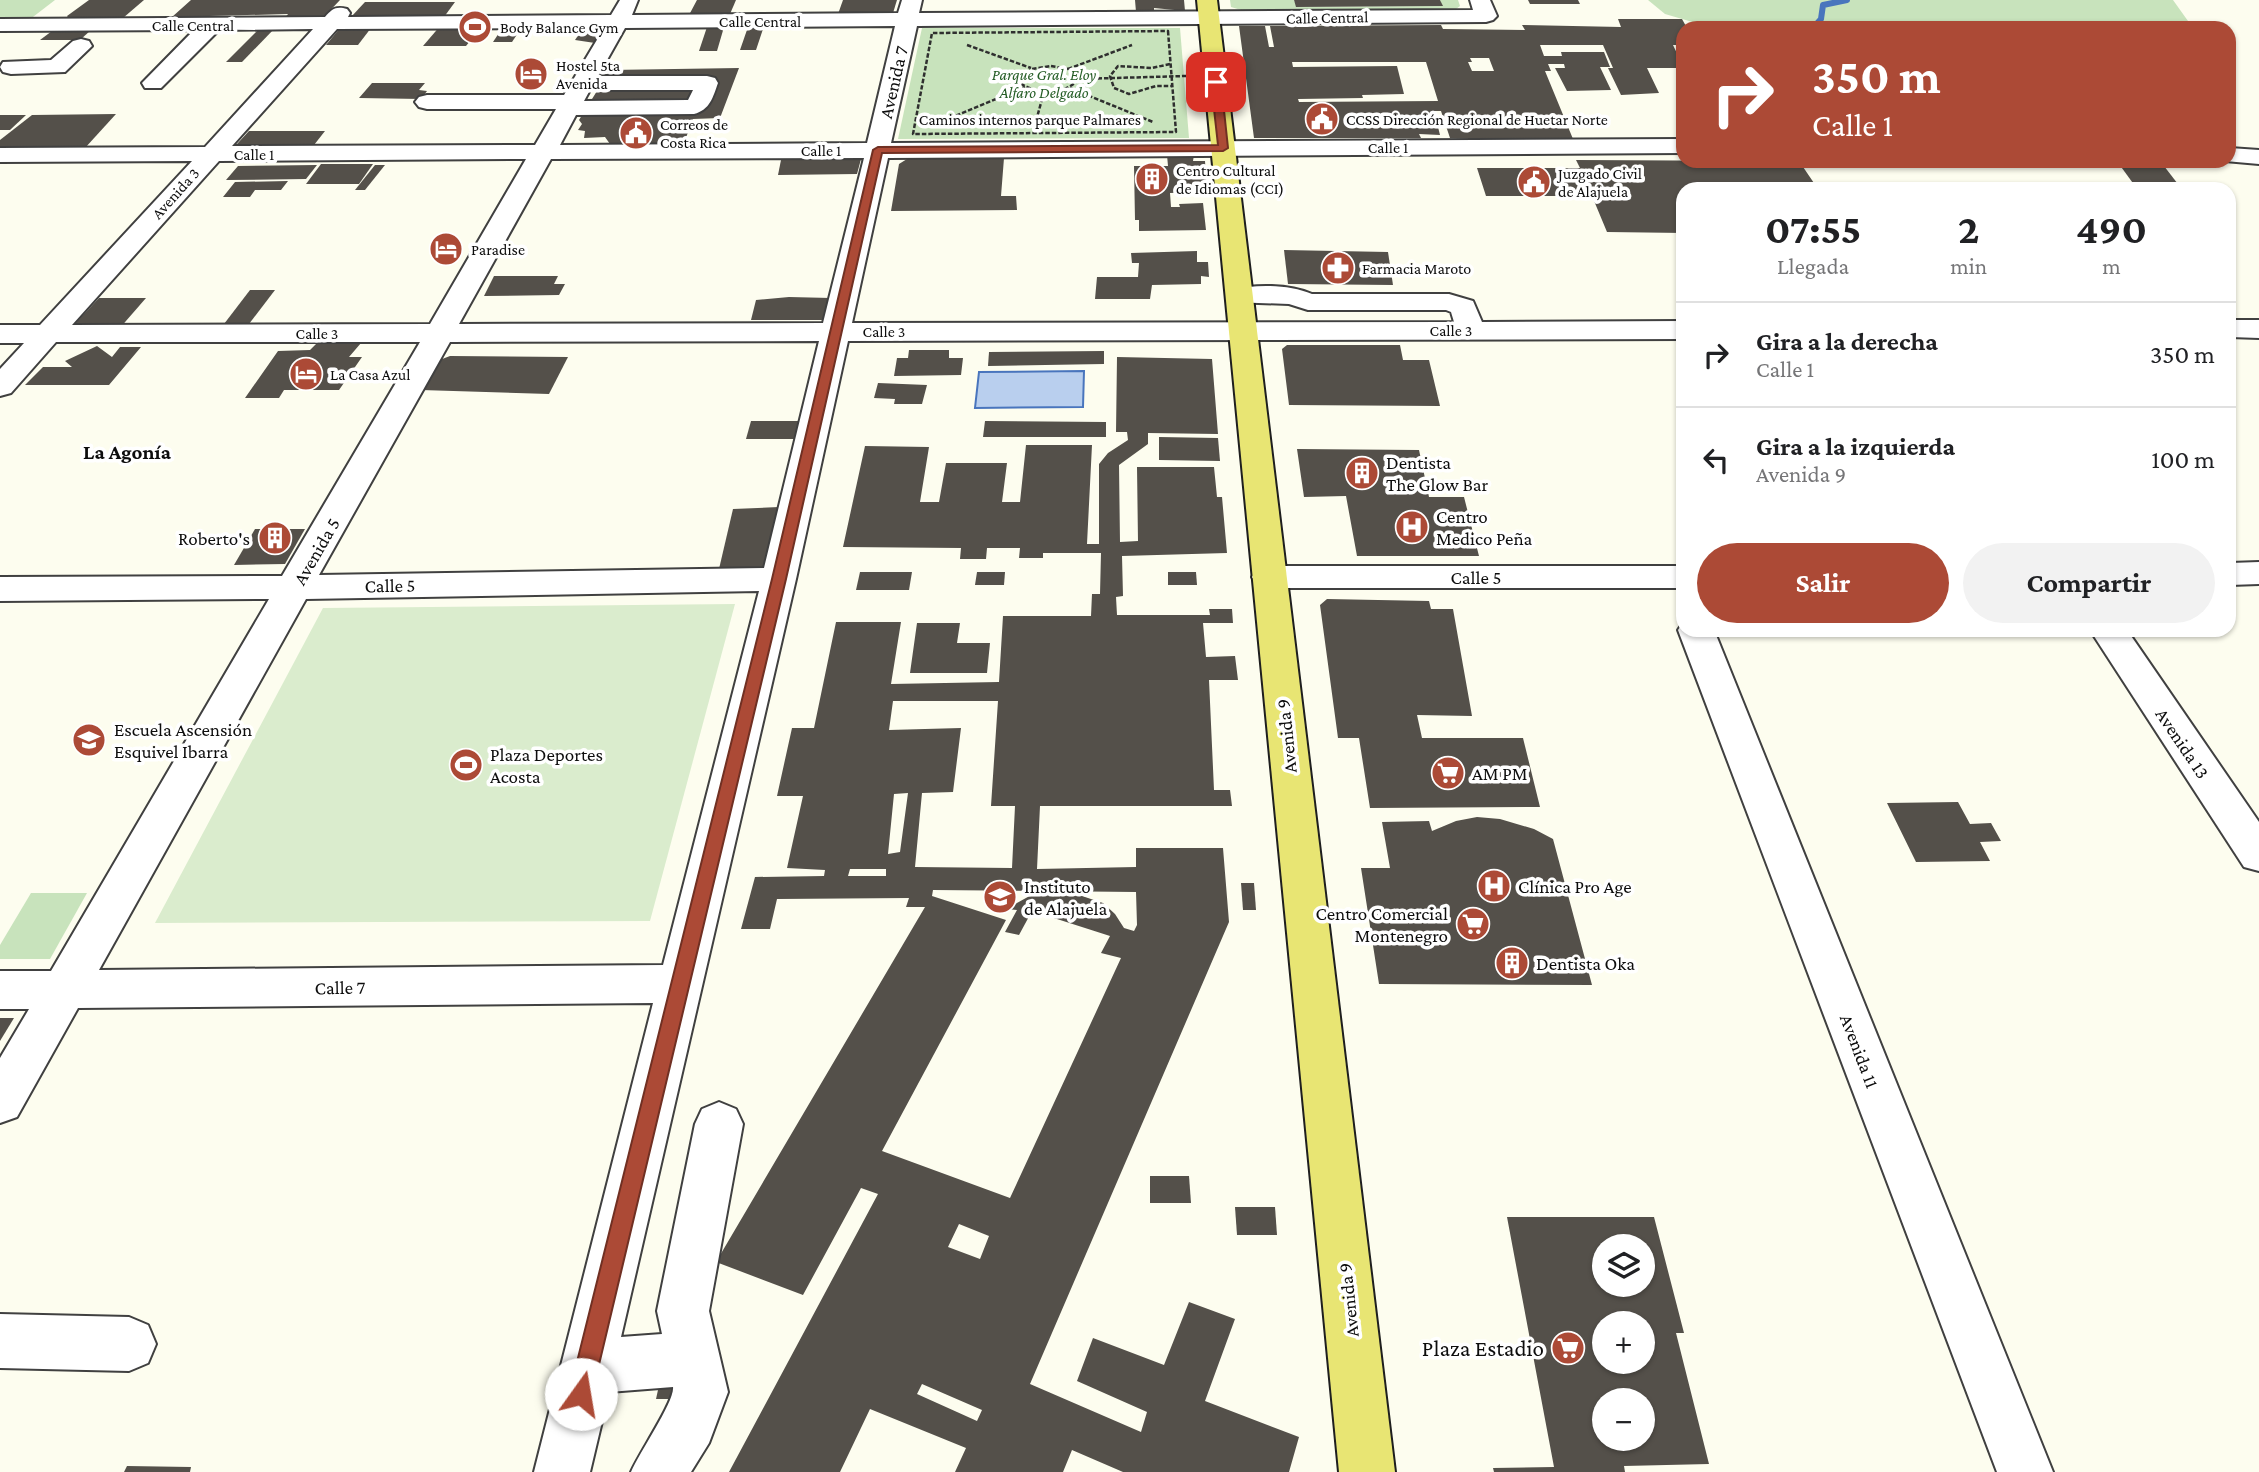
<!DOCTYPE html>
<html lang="es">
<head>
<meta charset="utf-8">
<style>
  :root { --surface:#fff; --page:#f2f2f2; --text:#202124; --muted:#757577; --line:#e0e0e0; --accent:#ac4a36 }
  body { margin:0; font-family:"Crimson Pro",serif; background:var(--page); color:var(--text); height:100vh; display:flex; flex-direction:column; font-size:26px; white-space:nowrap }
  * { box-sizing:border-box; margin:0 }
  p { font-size:23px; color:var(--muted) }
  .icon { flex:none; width:38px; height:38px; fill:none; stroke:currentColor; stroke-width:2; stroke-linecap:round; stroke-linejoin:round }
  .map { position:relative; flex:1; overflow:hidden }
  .panel { position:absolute; left:1676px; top:182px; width:560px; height:455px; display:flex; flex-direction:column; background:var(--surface); border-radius:21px; box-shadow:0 2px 5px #0004 }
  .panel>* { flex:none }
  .hud { position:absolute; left:1676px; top:21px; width:560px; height:147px; border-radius:21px; box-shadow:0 2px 5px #0004; background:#ac4a36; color:#fff; overflow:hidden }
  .controls { position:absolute; left:1592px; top:1234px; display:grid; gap:14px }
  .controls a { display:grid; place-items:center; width:63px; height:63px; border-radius:50%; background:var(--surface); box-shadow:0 2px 5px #0004; font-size:35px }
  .pin { position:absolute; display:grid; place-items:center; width:60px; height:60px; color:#fff; margin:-30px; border-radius:14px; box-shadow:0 4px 10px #0006 }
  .me { position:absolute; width:77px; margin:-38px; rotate:13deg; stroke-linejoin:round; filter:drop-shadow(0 0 5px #0008) }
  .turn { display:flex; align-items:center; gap:24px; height:147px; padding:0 21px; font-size:32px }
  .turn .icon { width:91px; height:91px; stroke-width:2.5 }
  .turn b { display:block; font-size:49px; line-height:60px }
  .eta { display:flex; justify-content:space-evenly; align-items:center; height:119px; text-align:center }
  .eta b { font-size:42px; font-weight:700; line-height:49px }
  .button { display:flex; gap:14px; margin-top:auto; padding:14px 21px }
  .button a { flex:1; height:80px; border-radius:42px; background:var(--accent); color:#fff; font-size:28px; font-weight:700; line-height:80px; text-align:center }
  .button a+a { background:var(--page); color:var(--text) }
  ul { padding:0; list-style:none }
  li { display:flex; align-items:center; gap:21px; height:105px; padding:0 21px; border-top:2px solid var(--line) }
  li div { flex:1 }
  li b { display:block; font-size:26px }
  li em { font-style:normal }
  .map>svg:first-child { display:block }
</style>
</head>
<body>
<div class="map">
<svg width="2259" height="1472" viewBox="0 0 2259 1472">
  <rect width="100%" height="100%" fill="#fdfdef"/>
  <g fill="#c8e3bc">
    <path d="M0 0H55L29 20H0Z"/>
    <path d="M1230 0H1294L1297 7 1442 6 1440 0H1458L1460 6 1456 9 1241 10 1231 7Z"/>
    <path d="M1648 0H2173L2193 28H1713L1665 14Z"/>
    <path d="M922 28H1180L1189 138 898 139Z"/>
    <path d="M31 893H87L50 959H0V945Z"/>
  </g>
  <path fill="#daeccd" d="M735 604 650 921 155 923 323 608Z"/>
  <path fill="#b9cfee" stroke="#4975bd" stroke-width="2" d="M1084 371 1083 407 975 408 979 372Z"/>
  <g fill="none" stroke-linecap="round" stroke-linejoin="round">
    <path stroke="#4975bd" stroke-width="6" d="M1813 28 1821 19 1823 5 1847 0"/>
  </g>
  <g fill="#54504a" fill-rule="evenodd">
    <path d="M89 0H144L123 18 69 19 67 16Z"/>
    <path d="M191 0H340L322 19 283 20 288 14 172 17Z"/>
    <path d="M697 0H736L730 14 689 15Z"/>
    <path d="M843 0H897L893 13 888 15 838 14Z"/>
    <path d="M1135 0H1184L1185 11 1154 8V12H1136Z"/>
    <path d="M1294 0H1440L1443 6 1296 7Z"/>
    <path d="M1528 0H1578L1580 4H1530Z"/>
    <path d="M365 2H455L444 17H351Z"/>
    <path d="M1618 19H1682L1687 28H1684V45H1673L1684 68H1647L1659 93 1621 95 1608 68H1613L1603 45H1540L1544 56H1562L1561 52H1604L1610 67H1600L1611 90 1567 91 1555 68H1565L1564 64H1548L1551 71H1545L1573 139 1450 138 1441 111H1434L1440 135 1419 134 1421 138H1254L1239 26H1265L1269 47H1274L1270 26 1441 25 1443 29 1525 30 1522 25 1621 27ZM1470 58H1489L1494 71H1472L1468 62H1472ZM1292 62H1426L1438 101 1299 102 1298 99 1363 98 1362 95 1404 94 1397 66 1293 67Z"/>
    <path d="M586 24H606L595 43 575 40Z"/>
    <path d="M441 25H483L466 46H423Z"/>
    <path d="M764 26 756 50H740L748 27Z"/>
    <path d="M503 27H522L512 42H493Z"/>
    <path d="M707 27H724L717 51H699Z"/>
    <path d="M260 28H275L242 62H226Z"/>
    <path d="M340 28H371L358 45H326Z"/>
    <path d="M91 30 80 40H40L52 31Z"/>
    <path d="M739 68 720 118 693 119 684 143 610 144 605 137 584 138 585 131 578 130 582 124 579 120 610 70Z"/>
    <path d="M372 83H425L419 90 427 91 421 99 359 98Z"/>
    <path d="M116 114 85 148 0 147V140L32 115Z"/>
    <path d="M0 115H26L10 130H0Z"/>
    <path d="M249 131H325L314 145H236Z"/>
    <path d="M1167 155H1194L1193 161H1205L1207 192 1170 193 1171 207H1180L1179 204 1203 203 1206 230 1139 231V220H1135L1134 166H1168Z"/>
    <path d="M1004 158 1001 196H1016L1017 210 891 211 899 164 907 159Z"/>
    <path d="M861 159 857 174 778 175 781 160Z"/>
    <path d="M1576 160 1799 161 1818 189H1684V233L1607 232 1592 196H1486L1477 168H1580Z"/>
    <path d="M321 164H373L359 184H306Z"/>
    <path d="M2119 164 2164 166 2181 188 2135 186Z"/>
    <path d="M317 165 306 179 226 180 238 166Z"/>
    <path d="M375 165H385L365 190H355Z"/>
    <path d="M288 181 281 190H255L250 197H223L235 182Z"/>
    <path d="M1284 250 1388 252 1393 285 1288 284Z"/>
    <path d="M1197 251V262H1208L1209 277 1201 276V284L1152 285 1150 299H1095L1097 277H1138L1139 263H1132L1131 253Z"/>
    <path d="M494 276H558L554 284H565L559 295 484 296Z"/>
    <path d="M250 290H275L249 324H224Z"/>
    <path d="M789 297 831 298 826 320H751L756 300Z"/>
    <path d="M99 298H146L119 329 71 328Z"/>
    <path d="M317 343H361L349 357H362L339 390H284L279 398H245L278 351 310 350Z"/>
    <path d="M1287 345H1400L1403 360H1429L1440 406 1289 405 1282 349Z"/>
    <path d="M97 346 112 357 120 347H141L109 385H25L43 367H72L65 361Z"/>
    <path d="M909 350H949V358H963L961 375 894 376 897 358H908Z"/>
    <path d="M1104 351V364L988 366 989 352Z"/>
    <path d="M450 356 568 357 549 394 421 390 437 361Z"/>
    <path d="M1117 357 1212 359 1218 434 1148 433V444L1119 465 1120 542 1138 541 1137 467H1214L1217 497H1222L1227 553 1122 556 1123 596 1116 597 1117 615H1210L1209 609H1232L1233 623H1203L1206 657 1235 656 1238 680H1209L1214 790H1230L1232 806H1040L1037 869 1136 867V848H1223L1229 922 1030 1384 1141 1432 1147 1412 1077 1381 1093 1338 1164 1365 1189 1302 1235 1319 1205 1401 1299 1437 1289 1472H1123L1072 1450 1063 1472H955L966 1448 870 1409 840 1472H729L878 1194 861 1188 803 1295 716 1262 925 907H906L909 898 777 899 770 929H741L755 877 824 876 825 870 787 868 803 796H777L792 728H814L836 622H901L891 684 999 682 1003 616H1091L1092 594H1100L1101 553H1043V558H1019L1020 548H987L986 559H960L961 548 843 547 865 446 929 447 920 502H939L946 463H1007L1002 502H1020L1026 445H1092L1087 544H1099V464L1108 453 1128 440 1127 432H1116ZM893 701H998L991 806H1015L1012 868 915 867 922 793 953 792 961 728 889 730ZM908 793 900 852 888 854 894 794ZM850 869H886V876H848ZM933 890 1136 892 1137 925 1134 931 1124 928 1115 914 1103 903 1073 893H1035L1006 909 1017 910 1005 932 1019 935 1032 911 1110 936 1101 953 1121 958 1010 1198 882 1151 1006 920 932 896ZM959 1224 989 1236 980 1259 948 1247ZM922 1384 982 1410 977 1421 917 1394Z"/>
    <path d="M878 383 927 385 922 404H894L895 399 874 398Z"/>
    <path d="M751 421H799L795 439H746Z"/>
    <path d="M985 421 1106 422V437H983Z"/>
    <path d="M1159 437 1218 438 1220 461 1159 460Z"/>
    <path d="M1297 449 1419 450 1429 497H1464L1479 556H1357L1346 496 1304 497Z"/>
    <path d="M779 507 767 568 719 569 733 509Z"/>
    <path d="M255 529H305L285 564 234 565Z"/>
    <path d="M860 572H912L909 590H856Z"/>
    <path d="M977 572H1005L1004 585H975Z"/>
    <path d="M1168 572H1196L1197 585H1168Z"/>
    <path d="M1327 599 1429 601 1431 609H1453L1472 716 1417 715 1422 738H1523L1540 807 1370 808 1359 738H1338L1320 605Z"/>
    <path d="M917 623H960L957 643H990L987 673H910Z"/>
    <path d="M1958 802 1970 824 1991 823 2001 841 1980 842 1990 861 1916 862 1887 803Z"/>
    <path d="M1477 817 1500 819 1534 829 1553 839 1592 985 1379 984 1361 868H1390L1382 822 1429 821 1432 831 1456 821Z"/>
    <path d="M1241 883H1254L1256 910H1243Z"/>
    <path d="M0 1018H14L0 1041Z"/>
    <path d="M1150 1176H1189L1191 1203H1150Z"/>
    <path d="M1235 1207H1275L1277 1235H1237Z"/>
    <path d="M1507 1217H1654L1684 1333H1676L1709 1464 1624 1466 1625 1472H1494L1493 1468 1554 1467ZM1605 1246H1643V1284H1605ZM1605 1323H1643V1362H1605ZM1605 1400H1643V1438H1605Z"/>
    <path d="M663 1367 684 1399H656Z"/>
    <path d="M127 1466 191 1467 190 1472H124Z"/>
  </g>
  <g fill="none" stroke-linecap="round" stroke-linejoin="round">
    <defs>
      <g id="minor">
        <path d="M620 0H638L632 15 898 13 902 0H922L919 13 1473 10 1470 0H1490L1497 16 1493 20 1486 22 917 26 891 143 1684 139V153L888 158 852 323 1454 322 1451 312 1446 310H1308L1289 304 1231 302 1227 296 1231 290C1255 284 1289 284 1312 294H1449L1473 301 1482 322 1684 321V339L848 341 796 579 621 1337 662 1334 657 1311 695 1124 702 1109 719 1102 736 1109 743 1124 709 1311 728 1392 709 1443 691 1472H631C639 1453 675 1401 673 1387L609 1392 590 1472H534L653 1003 78 1008 17 1117 0 1123V1058L29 1009H0V971H51L269 599 0 601V577L282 576 420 342H56L11 393 0 396V369L24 343H0V325H40L192 161 0 162V148L205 147 313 29 219 30 161 88H145L142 83 194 30 0 31V19L325 17C332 9 336 6 347 9L350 13 348 17 611 15ZM895 26 867 143 560 145 576 115 694 114C710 110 713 97 718 83L715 78 707 76H598L625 28ZM604 28 564 95H427L419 97 415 102 419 107 427 109H556L535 145 232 146 337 29ZM590 90H693L688 100 584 101ZM864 158 823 323 459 324 551 159ZM526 159 430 324 72 325 219 161ZM819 341 764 568 319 575 450 342ZM759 591 663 965 99 970 306 599Z"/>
        <path d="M81 39 89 41 92 46 65 72 11 74 3 72 0 67 3 62 51 60 73 41Z"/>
        <path d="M2230 148 2259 150V164L2225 161H2230Z"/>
        <path d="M2230 320H2259V338L2230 337Z"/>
        <path d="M2259 562V584L2230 585V563Z"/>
        <path d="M1269 566H1684V588H1269L1257 585 1252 577 1257 569Z"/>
        <path d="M1684 621V630H1714L2053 1472H1997L1678 630Z"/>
        <path d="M2090 630H2127L2259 822V871L2244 867Z"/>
        <path d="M0 1314 129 1317 148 1325 156 1344 148 1363 129 1371 0 1368Z"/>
      </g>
      <path id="major" d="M1197 0H1217L1395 1472H1339Z"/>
    </defs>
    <use href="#minor" stroke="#404040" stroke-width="4"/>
    <use href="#major" stroke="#1e1e1e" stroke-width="4"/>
    <g stroke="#2f2f2f" stroke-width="2.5" stroke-dasharray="4.5 2" stroke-linecap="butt">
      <path d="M1168 31 1176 132 913 134 932 33Z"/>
      <path d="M967 45 1031 68"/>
      <path d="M1170 64 1152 68 1118 66 1110 76 1114 88 1129 94 1156 86H1172"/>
      <path d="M1051 66 1068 69 1078 76V80C1062 96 1038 95 1020 83L1019 79 1032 69Z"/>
      <path d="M1068 69 1132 45"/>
      <path d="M1078 79 1186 76"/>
      <path d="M1070 88 1153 122"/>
      <path d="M1036 121 1044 92"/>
      <path d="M938 123 1025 87"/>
    </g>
    <use href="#minor" fill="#fff" fill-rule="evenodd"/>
    <use href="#major" fill="#e8e573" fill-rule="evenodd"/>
  </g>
  <path fill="#ac4a36" stroke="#703023" stroke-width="2" d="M1216 79 1221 82 1228 148 1223 151 882 153 786 579 592 1394 589 1401 581 1405 573 1401 569 1394 772 579 873 150 878 147 1218 145 1211 82Z"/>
  <defs>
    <symbol id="stadium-disc" viewBox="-11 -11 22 22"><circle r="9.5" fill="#ac4a36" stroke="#fff"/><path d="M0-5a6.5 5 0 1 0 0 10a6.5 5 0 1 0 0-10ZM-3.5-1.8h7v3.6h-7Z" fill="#fff"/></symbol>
    <symbol id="hotel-disc" viewBox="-11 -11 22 22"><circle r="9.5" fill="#ac4a36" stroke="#fff"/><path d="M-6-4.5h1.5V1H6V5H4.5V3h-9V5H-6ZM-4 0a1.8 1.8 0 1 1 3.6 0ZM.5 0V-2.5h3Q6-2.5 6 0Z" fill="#fff"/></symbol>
    <symbol id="civic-disc" viewBox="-11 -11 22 22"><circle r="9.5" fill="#ac4a36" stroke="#fff"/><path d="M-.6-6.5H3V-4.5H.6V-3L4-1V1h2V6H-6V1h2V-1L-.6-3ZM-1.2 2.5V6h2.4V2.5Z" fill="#fff"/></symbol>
    <symbol id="building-disc" viewBox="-11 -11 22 22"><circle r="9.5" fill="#ac4a36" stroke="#fff"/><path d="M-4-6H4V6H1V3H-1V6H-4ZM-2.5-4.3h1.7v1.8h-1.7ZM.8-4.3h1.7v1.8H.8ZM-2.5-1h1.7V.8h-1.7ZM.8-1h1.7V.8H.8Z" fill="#fff"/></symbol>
    <symbol id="pharmacy-disc" viewBox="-11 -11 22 22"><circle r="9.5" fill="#ac4a36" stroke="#fff"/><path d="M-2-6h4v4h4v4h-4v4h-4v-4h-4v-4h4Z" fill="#fff"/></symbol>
    <symbol id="hospital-disc" viewBox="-11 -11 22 22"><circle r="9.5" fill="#ac4a36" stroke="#fff"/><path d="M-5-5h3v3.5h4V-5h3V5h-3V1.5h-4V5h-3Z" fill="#fff"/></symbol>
    <symbol id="school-disc" viewBox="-11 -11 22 22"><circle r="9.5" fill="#ac4a36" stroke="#fff"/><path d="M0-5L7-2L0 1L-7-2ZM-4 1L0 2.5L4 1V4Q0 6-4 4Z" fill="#fff"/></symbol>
    <symbol id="supermarket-disc" viewBox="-11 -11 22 22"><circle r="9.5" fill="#ac4a36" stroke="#fff"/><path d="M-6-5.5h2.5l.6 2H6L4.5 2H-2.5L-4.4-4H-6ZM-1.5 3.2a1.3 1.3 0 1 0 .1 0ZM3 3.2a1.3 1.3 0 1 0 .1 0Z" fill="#fff"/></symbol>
  </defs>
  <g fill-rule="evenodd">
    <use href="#stadium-disc" x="456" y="8" width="38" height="38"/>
    <use href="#hotel-disc" x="512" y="55" width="38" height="38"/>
    <use href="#civic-disc" x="1303" y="100" width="38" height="38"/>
    <use href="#civic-disc" x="617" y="114" width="38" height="38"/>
    <use href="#building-disc" x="1133" y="160" width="38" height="38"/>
    <use href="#civic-disc" x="1515" y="163" width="38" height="38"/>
    <use href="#hotel-disc" x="427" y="230" width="38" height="38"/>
    <use href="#pharmacy-disc" x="1319" y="249" width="38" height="38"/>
    <use href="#hotel-disc" x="287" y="355" width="38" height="38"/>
    <use href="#building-disc" x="1343" y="454" width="38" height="38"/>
    <use href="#hospital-disc" x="1393" y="508" width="38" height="38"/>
    <use href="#building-disc" x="256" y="519" width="38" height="38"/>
    <use href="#school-disc" x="70" y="721" width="38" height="38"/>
    <use href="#stadium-disc" x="447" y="746" width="38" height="38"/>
    <use href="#supermarket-disc" x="1429" y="754" width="38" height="38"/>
    <use href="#hospital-disc" x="1475" y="867" width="38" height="38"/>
    <use href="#school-disc" x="981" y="878" width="38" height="38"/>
    <use href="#supermarket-disc" x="1454" y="905" width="38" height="38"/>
    <use href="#building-disc" x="1493" y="944" width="38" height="38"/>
    <use href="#supermarket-disc" x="1549" y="1329" width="38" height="38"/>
  </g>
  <g text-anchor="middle" stroke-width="7" stroke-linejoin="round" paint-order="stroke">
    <g font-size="16" fill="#0d0d0d" stroke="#fff">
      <text transform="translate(1327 17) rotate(-1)" y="6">Calle Central</text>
      <text x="760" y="27">Calle Central</text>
      <text x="193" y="31">Calle Central</text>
      <text x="1030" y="125">Caminos internos parque Palmares</text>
      <text x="1388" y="153">Calle 1</text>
      <text x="821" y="156">Calle 1</text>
      <text x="254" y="160">Calle 1</text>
      <text transform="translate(175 193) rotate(-48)" y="6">Avenida 3</text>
      <text x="1451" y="336">Calle 3</text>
      <text x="884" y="337">Calle 3</text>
      <text x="317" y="339">Calle 3</text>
    </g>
    <g font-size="16" fill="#0d0d0d" stroke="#fff" text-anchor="start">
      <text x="500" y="33">Body Balance Gym</text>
      <text x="556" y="71">Hostel 5ta<tspan x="556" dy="18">Avenida</tspan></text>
      <text x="1346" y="125">CCSS Dirección Regional de Huetar Norte</text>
      <text x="660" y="130">Correos de<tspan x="660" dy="18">Costa Rica</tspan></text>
      <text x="1176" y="176">Centro Cultural<tspan x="1176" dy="18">de Idiomas (CCI)</tspan></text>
      <text x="1558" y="179">Juzgado Civil<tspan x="1558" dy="18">de Alajuela</tspan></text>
      <text x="471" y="255">Paradise</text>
      <text x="1362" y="274">Farmacia Maroto</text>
      <text x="330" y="380">La Casa Azul</text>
    </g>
    <g font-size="16" font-style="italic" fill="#255d26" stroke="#fff">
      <text x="1044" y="80">Parque Gral. Eloy<tspan x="1044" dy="18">Alfaro Delgado</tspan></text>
    </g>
    <g font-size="19" fill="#0d0d0d" stroke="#fff">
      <text transform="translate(893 82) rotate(-77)" y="7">Avenida 7</text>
      <text transform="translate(316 551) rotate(-60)" y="7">Avenida 5</text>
      <text x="1476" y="584">Calle 5</text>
      <text transform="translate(390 585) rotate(-1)" y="7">Calle 5</text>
      <text transform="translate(1286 736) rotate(-96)" y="7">Avenida 9</text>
      <text transform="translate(2183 743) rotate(56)" y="7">Avenida 13</text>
      <text transform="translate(340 987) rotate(-1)" y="7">Calle 7</text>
      <text transform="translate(1860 1051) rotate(69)" y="7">Avenida 11</text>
      <text transform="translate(1348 1300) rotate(-96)" y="7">Avenida 9</text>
    </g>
    <g font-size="19" fill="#0d0d0d" stroke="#fff" text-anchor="start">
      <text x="1386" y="469">Dentista<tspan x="1386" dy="22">The Glow Bar</tspan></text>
      <text x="1436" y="523">Centro<tspan x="1436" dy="22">Medico Peña</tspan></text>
      <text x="250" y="545" text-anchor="end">Roberto's</text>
      <text x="114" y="736">Escuela Ascensión<tspan x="114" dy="22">Esquivel Ibarra</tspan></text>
      <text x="490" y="761">Plaza Deportes<tspan x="490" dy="22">Acosta</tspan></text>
      <text x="1472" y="780">AM PM</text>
      <text x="1024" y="893">Instituto<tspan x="1024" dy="22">de Alajuela</tspan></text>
      <text x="1518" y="893">Clínica Pro Age</text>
      <text x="1448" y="920" text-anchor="end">Centro Comercial<tspan x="1448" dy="22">Montenegro</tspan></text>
      <text x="1536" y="970">Dentista Oka</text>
    </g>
    <g font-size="21" font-weight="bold" fill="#0d0d0d" stroke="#fff">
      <text x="127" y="459">La Agonía</text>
    </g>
    <g font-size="23" fill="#0d0d0d" stroke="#fff" text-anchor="end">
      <text x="1544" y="1356">Plaza Estadio</text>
    </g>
  </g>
</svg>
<div class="controls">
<a><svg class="icon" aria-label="layers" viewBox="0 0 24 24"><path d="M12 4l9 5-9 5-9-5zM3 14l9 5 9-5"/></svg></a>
<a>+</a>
<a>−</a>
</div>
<div class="pin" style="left:1216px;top:82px;background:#d93025"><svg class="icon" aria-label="arrive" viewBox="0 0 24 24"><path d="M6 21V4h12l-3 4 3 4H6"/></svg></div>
<svg class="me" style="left:581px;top:1394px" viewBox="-20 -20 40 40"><circle r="19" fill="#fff"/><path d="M0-13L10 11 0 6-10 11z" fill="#ac4a36"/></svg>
<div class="hud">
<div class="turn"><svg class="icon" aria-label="right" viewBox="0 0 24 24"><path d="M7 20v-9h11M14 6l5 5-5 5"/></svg><div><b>350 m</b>Calle 1</div></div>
</div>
<section class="panel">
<div class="eta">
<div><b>07:55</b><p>Llegada</p></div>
<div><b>2</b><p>min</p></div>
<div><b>490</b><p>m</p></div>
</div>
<ul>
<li><svg class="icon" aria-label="right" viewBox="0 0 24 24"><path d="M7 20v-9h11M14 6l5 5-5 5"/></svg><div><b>Gira a la derecha</b><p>Calle 1</p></div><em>350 m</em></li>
<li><svg class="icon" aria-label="left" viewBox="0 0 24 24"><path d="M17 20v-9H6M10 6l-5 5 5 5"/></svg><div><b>Gira a la izquierda</b><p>Avenida 9</p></div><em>100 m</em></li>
</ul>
<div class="button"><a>Salir</a><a>Compartir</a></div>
</section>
</div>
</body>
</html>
